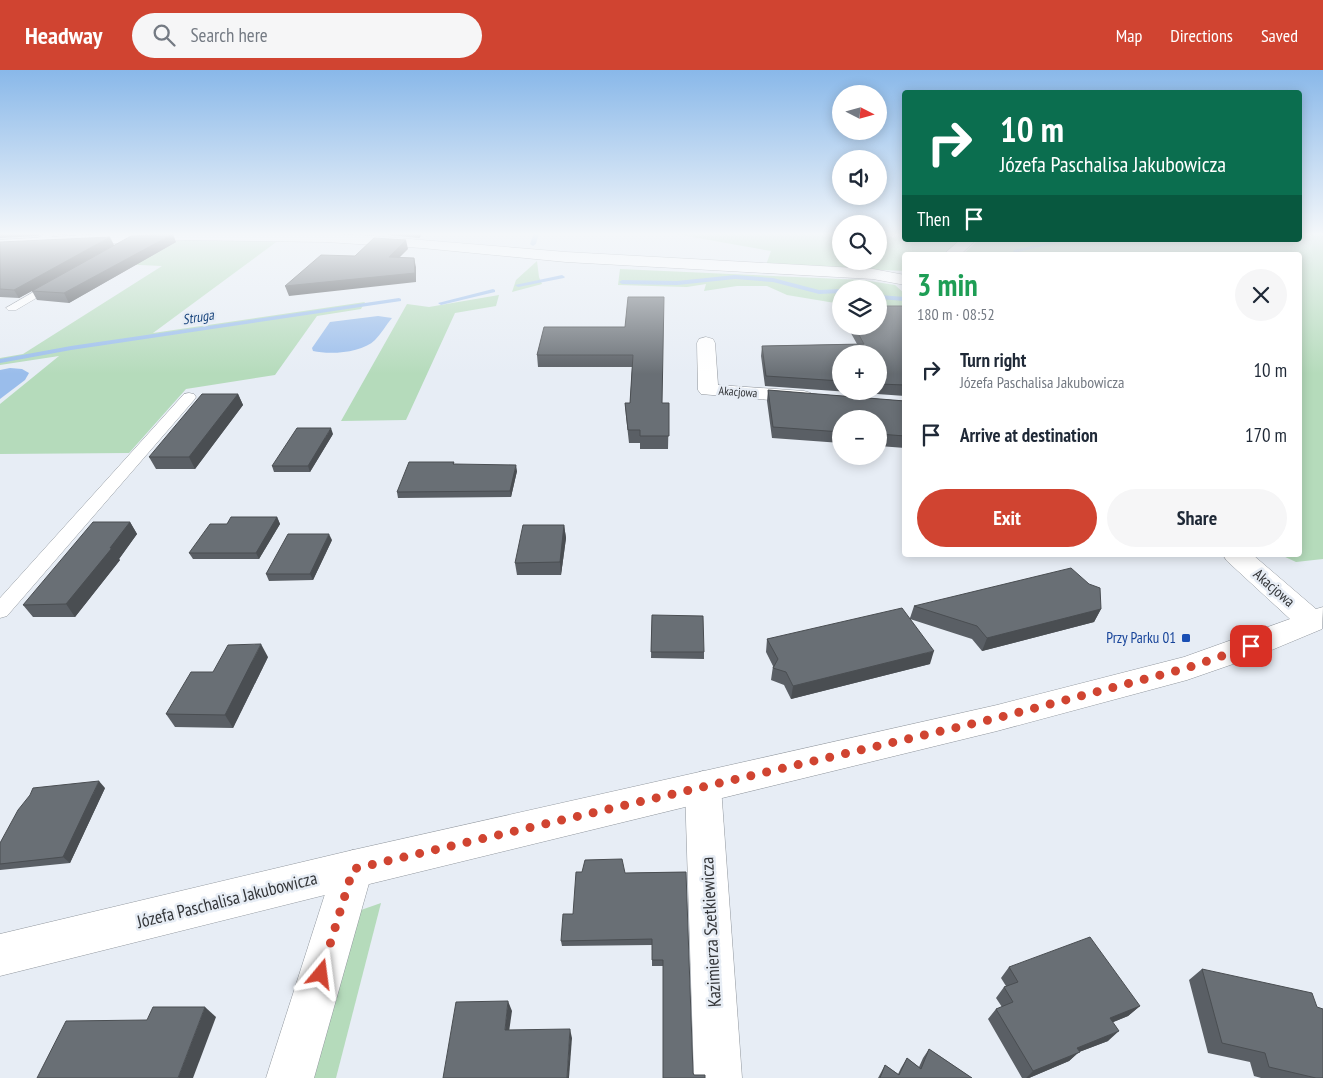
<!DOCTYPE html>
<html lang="en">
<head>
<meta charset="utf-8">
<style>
  :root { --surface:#fff; --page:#f6f6f7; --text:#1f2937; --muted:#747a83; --accent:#d04431 }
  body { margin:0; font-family:"PT Sans Narrow",sans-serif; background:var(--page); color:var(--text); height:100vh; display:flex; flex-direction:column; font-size:19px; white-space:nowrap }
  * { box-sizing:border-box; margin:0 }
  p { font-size:16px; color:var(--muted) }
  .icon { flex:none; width:28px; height:28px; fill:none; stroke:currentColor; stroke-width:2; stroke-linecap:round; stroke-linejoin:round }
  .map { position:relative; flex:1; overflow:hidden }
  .side { position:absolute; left:902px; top:182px; width:400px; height:305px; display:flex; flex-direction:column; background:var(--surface); border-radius:5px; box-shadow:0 2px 12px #0003 }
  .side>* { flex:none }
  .hud { position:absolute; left:902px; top:20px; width:400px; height:152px; border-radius:5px; box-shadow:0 2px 12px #0003; background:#0b6e4f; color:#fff; overflow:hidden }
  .needle { width:32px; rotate:96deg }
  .tools { position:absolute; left:832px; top:15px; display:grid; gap:10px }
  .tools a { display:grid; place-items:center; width:55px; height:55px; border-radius:50%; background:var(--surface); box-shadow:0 2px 12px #0003; font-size:25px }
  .pin { position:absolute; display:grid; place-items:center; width:42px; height:42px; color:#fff; margin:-21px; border-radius:10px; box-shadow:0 2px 8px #0006 }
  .me { position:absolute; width:55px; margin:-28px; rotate:16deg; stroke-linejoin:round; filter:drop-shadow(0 0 4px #0008) }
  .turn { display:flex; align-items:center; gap:18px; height:105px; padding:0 15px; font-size:22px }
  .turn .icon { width:65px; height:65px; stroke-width:2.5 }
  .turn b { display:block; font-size:35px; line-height:42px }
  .then { display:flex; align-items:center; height:48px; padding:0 15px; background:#0003; gap:10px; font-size:19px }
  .round { display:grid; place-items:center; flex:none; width:52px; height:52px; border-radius:26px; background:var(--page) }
  .overview { display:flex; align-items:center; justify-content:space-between; height:85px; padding:0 15px }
  h1 { font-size:30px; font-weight:700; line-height:38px; color:#1e9e55 }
  .cta { display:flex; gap:10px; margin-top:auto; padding:10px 15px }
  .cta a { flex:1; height:58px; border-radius:30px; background:var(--accent); color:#fff; font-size:20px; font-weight:700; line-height:58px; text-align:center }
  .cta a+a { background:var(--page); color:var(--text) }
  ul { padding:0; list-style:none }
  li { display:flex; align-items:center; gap:15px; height:65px; padding:0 15px }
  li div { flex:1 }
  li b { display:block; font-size:19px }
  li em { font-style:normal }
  header { display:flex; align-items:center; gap:30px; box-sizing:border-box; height:70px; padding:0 25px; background:var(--accent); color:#fff }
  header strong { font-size:24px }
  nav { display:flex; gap:28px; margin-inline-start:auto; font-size:18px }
  .search { width:350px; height:45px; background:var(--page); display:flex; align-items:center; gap:12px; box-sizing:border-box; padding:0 18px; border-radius:28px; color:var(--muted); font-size:19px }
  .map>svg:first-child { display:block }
</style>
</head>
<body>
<header>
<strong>Headway</strong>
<div class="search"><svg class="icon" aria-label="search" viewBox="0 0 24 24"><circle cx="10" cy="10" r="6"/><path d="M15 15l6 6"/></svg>Search here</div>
<nav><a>Map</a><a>Directions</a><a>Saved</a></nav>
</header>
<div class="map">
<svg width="1323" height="1008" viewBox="0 0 1323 1008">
  <rect width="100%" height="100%" fill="#e7edf5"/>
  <g fill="#b5dbbb">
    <path d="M670 163H841V191H879V166L905 168V170L961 171 942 185H905V201L766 195 771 181Z"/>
    <path d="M1300 163H1323V489L1296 492 1281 485H1300V185H962L979 170H1300Z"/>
    <path d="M138 170H279L153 263 365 232 361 239 317 246 275 305 186 319 129 383 0 384V334L59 286 0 295V288L23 284 162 196 98 193Z"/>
    <path d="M537 191 539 207 542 214 512 222 516 210Z"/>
    <path d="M620 199 863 210 895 215 905 224V236H879V219H841V234L787 225 767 216H737L704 221 706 214 687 217 618 215Z"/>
    <path d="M499 225 496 236 455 243 406 350 341 351 407 234 429 237Z"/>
    <path d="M381 833 336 1008H314L361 840Z"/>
  </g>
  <g fill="#9abdeb">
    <path d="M378 246 392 248C386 255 381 264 375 270 362 283 330 285 313 281L312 278 330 252Z"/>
    <path d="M10 298 22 299 29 303 25 310 0 329V300Z"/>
  </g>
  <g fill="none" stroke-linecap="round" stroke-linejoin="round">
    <g fill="#9abdeb" fill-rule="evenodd">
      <path d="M534 163H539L536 174 533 176 530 174Z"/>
      <path d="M1059 170H1069L1018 182V185H1012L1014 180Z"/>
      <path d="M562 205 565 207 564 208 518 217 515 215Z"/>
      <path d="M735 205 773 208 819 220 841 219V223L819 224 773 212 735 209 677 215 622 214 619 212 622 210 677 211Z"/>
      <path d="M493 219 495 220V222L441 235 438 233Z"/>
      <path d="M879 225 905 227V231L879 229Z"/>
      <path d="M399 228 401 229V231L71 280 0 293V289L71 276Z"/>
    </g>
    <defs>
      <g id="service">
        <path d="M45 163H57L44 172H38V168Z"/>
        <path d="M56 209 60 210 61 212 60 214 16 240H8L6 238Z"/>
        <path d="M189 323 194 324 196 327 194 330 7 546 0 548V528L184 324Z"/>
      </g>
      <g id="minor">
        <path d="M960 170H976L960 185H943Z"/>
        <path d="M706 267 713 269 715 273 718 315 804 321 811 323 814 327 811 331 804 333 701 324 698 320 697 273 699 269Z"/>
        <path d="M703 701 716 706 721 717 742 1008H694L685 717 690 706Z"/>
        <path d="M353 780 367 786 373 799 314 1008H266L333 799 339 786Z"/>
      </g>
      <g id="tertiary">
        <path d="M121 163H320L373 166 566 182 873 199 905 205V215L873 209 566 192 422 178 326 172 186 170 0 178V170Z"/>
        <path d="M1223 485H1253L1316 539 1323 537 1322 559 1262 584 1187 610 997 661 353 818 0 906V864L353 780 997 635 1184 587 1290 549 1227 491Z"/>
      </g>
    </defs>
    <use href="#service" stroke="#90969d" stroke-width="1"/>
    <use href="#minor" stroke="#90969d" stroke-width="1"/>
    <use href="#tertiary" stroke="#90969d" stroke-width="1"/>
    <use href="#service" fill="#fff" fill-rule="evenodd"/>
    <use href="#minor" fill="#fff" fill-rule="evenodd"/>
    <use href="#tertiary" fill="#fff" fill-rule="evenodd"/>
  </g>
  <g fill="#5a5f65" fill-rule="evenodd">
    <path d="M0 163H42L38 166 0 168Z"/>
    <path d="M57 163H83L58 165Z"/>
    <path d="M388 163H423L419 168 388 165Z"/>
    <path d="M0 172 114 175 176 172 69 233 37 230 32 221 19 228 0 227Z"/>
    <path d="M905 236V326L765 316 761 286 762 276 857 274 847 256H879ZM841 284H879V321H841Z"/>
    <path d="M625 257 662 333H669L668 379H640V373H629L626 346 625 333H630L632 297H538L537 285Z"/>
    <path d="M768 320 905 331V378L879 376V349H841V373L772 368 767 331Z"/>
    <path d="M238 324 243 335 195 399H156L149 387Z"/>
    <path d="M333 364 310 402H274L272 396Z"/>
    <path d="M454 392V394L517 401 511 427 398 428 397 422Z"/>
    <path d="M277 447 280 454 259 489H193L189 483 227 454Z"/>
    <path d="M130 452 137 464 119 489 120 490 75 547H33L23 535Z"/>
    <path d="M564 455 566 468 561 505H517L515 493Z"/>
    <path d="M332 470 313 510 269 511 266 504Z"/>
    <path d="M914 536 1101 539 1094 552 982 581 972 569 910 549 930 594 791 629 784 615 771 610 773 596 766 582 767 569 910 548Z"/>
    <path d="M652 545 704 582V589L651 588Z"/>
    <path d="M268 587 233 658 175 657 166 644 213 602Z"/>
    <path d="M105 718 70 793 0 800V773Z"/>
    <path d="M686 802 663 1008V896H652V875L562 876 561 871 573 844 625 803Z"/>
    <path d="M1009 897 1140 936 1128 946 1113 952 1108 971 1079 982 1069 991 1029 1008H1022L988 949 996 939 1002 937 996 928 1004 917 1006 916 1001 908Z"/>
    <path d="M1202 899 1317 937 1323 1008H1261L1254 1006 1250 992 1208 983 1189 910Z"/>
    <path d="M929 979 972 1008H878L885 995 898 1004 901 998 907 988 919 997 923 988Z"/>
  </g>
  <g fill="#4a4e52">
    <path d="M418 163H423L419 168Z"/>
    <path d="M173 164 176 172 69 233 64 223Z"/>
    <path d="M110 167 114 175 19 228 14 220Z"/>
    <path d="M406 170 408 179 391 196 389 187Z"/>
    <path d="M414 188 416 197V212L289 226 285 216Z"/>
    <path d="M238 324 243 335 195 399 189 387Z"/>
    <path d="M331 358 333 364 310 402 308 396Z"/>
    <path d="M516 395 517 401 511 427 510 421Z"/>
    <path d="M277 447 280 454 259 489 256 483Z"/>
    <path d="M130 452 137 464 119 489 120 490 75 547 66 534Z"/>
    <path d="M564 455 566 468 561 505 560 492Z"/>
    <path d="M329 464 332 470 313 510 310 504Z"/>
    <path d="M1101 539 1094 552 982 581 987 568Z"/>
    <path d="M261 574 268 587 233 658 225 645Z"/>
    <path d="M934 581 930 594 791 629 793 616Z"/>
    <path d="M99 711 105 718 70 793 63 787Z"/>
    <path d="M508 931 512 941 508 969 505 960Z"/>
    <path d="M1140 936 1128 946 1099 958 1110 948Z"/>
    <path d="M205 937 216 947 193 1008H178Z"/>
    <path d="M570 959 572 968 569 1008H567Z"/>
    <path d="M1119 961 1108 971 1079 982 1069 991 1029 1008H1026L1033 1001 1077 978Z"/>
  </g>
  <g fill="#696f75" stroke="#4a4e52">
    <path d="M173 164 64 223 32 221 131 166Z"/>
    <path d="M110 167 14 220 0 219V172Z"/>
    <path d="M374 168 406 170 389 187 414 188 415 203 285 216 321 185 355 186Z"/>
    <path d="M628 227H664L662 333H669V366H640V360H628L625 333H630L633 285H537L544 257H625Z"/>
    <path d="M879 236H905V315L879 314V284H841V311L766 306 762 276 864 274 854 256H879Z"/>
    <path d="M768 320 905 331V366L879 364V349H841V362L773 357Z"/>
    <path d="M202 324H238L189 387H149Z"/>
    <path d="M297 358H331L308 396H272Z"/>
    <path d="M409 392H454L453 394 516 395 510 421 397 422Z"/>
    <path d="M231 447H277L256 483H189L210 454H227Z"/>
    <path d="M93 452H130L110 478H112L66 534 23 535Z"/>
    <path d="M523 455H564L560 492 515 493Z"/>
    <path d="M288 464H329L310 504H266Z"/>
    <path d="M1071 498 1089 514 1100 518 1101 539 987 568 977 556 914 536Z"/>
    <path d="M902 538 934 581 793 616 786 602 773 598 778 589 767 569Z"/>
    <path d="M652 545 703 546 704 582H651Z"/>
    <path d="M261 574 225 645 166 644 191 602H213L228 575Z"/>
    <path d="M99 711 63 787 0 794V773L18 740 30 725 33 718Z"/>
    <path d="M622 789 625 803 686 802 693 1003 694 1005H705V1008H663V890H652V869L561 871 563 844H573L576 802H582L585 790Z"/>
    <path d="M1090 867 1140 936 1110 948 1119 961 1077 978 1080 982 1033 1001 996 939 1013 932 1004 917 1018 912 1009 897Z"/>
    <path d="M1202 899 1312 923 1317 937 1323 939V1008H1316L1269 997 1265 983 1222 973Z"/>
    <path d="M508 931 505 960 570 959 567 1008H443L456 932Z"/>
    <path d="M153 937H205L178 1008H37L66 951 147 950Z"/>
    <path d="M929 979 972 1008H880L885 995 899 1005 907 988 921 999Z"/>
  </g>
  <linearGradient id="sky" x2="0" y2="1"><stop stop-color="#89b8e9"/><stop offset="0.54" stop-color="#f4f7fa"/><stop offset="1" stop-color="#f4f7fa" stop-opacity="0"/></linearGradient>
  <rect width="1323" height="304" fill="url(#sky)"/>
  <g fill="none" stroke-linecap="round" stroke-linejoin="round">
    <path stroke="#d04431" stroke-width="9" stroke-dasharray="0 16.2" d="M321 904 353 799 997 648 1187 598 1251 576"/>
  </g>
  <rect fill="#1a4fb4" stroke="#e7edf5" stroke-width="2" x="1181" y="563" width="10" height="10" rx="2.5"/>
  <g text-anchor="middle" stroke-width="5" stroke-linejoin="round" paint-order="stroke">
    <g font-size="12" fill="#333538" stroke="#e7edf5">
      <text transform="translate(738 322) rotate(4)" y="4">Akacjowa</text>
    </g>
    <g font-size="14" font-style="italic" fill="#19457d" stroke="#e7edf5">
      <text transform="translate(198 247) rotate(-9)" y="5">Struga</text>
    </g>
    <g font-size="15" fill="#333538" stroke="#e7edf5">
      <text transform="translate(1274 518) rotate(41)" y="5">Akacjowa</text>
    </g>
    <g font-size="15" fill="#164399" stroke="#e7edf5" text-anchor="end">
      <text x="1176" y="573">Przy Parku 01</text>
    </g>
    <g font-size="18" fill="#333538" stroke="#e7edf5">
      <text transform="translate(227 830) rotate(-14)" y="6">Józefa Paschalisa Jakubowicza</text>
      <text transform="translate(711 862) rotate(-93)" y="6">Kazimierza Szetkiewicza</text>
    </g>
  </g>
</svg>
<div class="tools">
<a><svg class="needle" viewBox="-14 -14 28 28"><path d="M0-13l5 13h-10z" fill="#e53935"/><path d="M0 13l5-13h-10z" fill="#747a83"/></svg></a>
<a><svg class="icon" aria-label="sound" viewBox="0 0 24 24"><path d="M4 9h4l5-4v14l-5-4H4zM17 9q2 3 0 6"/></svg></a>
<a><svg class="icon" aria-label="search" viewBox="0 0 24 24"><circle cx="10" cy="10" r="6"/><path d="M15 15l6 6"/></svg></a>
<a><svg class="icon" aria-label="layers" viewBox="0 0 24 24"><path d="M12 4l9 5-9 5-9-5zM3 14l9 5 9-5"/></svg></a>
<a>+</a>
<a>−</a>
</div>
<div class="pin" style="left:1251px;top:576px;background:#d93025"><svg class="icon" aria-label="arrive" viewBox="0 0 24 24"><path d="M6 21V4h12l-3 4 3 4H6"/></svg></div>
<svg class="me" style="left:321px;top:904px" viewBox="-20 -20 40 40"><path d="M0-17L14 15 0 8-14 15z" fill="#d04431" stroke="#fff" stroke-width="4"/></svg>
<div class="hud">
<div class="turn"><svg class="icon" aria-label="right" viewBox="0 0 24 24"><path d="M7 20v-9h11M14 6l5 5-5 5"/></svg><div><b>10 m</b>Józefa Paschalisa Jakubowicza</div></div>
<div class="then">Then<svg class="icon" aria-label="arrive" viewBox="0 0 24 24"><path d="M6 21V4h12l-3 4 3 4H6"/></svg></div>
</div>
<section class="side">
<div class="overview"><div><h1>3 min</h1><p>180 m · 08:52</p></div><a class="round"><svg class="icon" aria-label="close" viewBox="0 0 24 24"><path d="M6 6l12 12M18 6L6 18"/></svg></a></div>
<ul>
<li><svg class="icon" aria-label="right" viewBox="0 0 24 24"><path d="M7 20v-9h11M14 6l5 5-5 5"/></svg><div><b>Turn right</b><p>Józefa Paschalisa Jakubowicza</p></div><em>10 m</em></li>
<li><svg class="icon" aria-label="arrive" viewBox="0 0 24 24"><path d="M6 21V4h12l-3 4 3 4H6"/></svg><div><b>Arrive at destination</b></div><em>170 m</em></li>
</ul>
<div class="cta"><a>Exit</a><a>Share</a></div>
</section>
</div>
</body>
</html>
